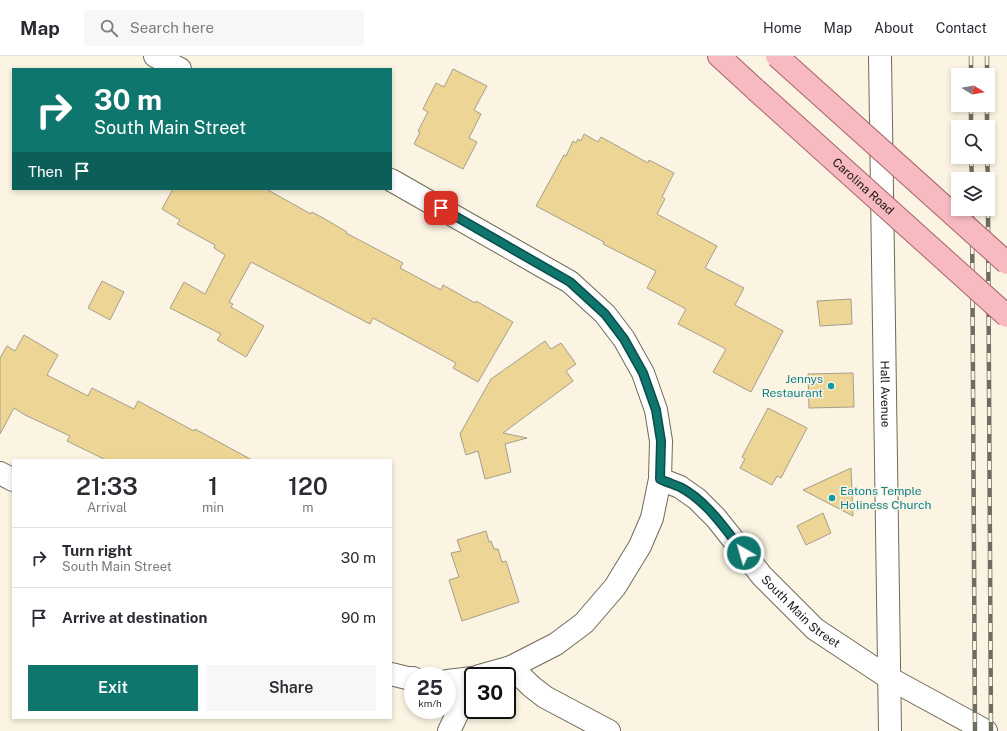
<!DOCTYPE html>
<html lang="en">
<head>
<meta charset="utf-8">
<style>
  :root { --surface:#fff; --page:#f7f7f7; --text:#2b2b33; --muted:#7c7c81; --line:#e1e1e2; --accent:#0f766e }
  body { margin:0; font-family:"Public Sans",sans-serif; background:var(--page); color:var(--text); height:100vh; display:flex; flex-direction:column; font-size:15px; white-space:nowrap }
  * { box-sizing:border-box; margin:0 }
  p { font-size:13px; color:var(--muted) }
  .icon { flex:none; width:22px; height:22px; fill:none; stroke:currentColor; stroke-width:2; stroke-linecap:round; stroke-linejoin:round }
  .map { position:relative; flex:1; overflow:hidden }
  .sheet { position:absolute; left:12px; top:403px; width:380px; height:260px; display:flex; flex-direction:column; background:var(--surface); border-radius:0px; box-shadow:0 2px 6px #0003 }
  .sheet>* { flex:none }
  .top-card { position:absolute; left:12px; top:12px; width:380px; height:122px; border-radius:0px; box-shadow:0 2px 6px #0003; background:#0f766e; color:#fff; overflow:hidden }
  .needle { width:26px; rotate:101deg }
  .tools { position:absolute; left:951px; top:12px; display:grid; gap:8px }
  .tools a { display:grid; place-items:center; width:44px; height:44px; border-radius:0px; background:var(--surface); box-shadow:0 2px 6px #0003; font-size:20px }
  .speed { position:absolute; left:404px; top:611px; display:flex; gap:8px; font-size:20px; font-weight:700; text-align:center }
  .speed>* { display:grid; place-content:center; width:52px; height:52px; border-radius:50%; background:var(--surface); box-shadow:0 2px 6px #0003; line-height:1 }
  .speed small { font-size:10px; font-weight:400 }
  .speed .limit { border:2px solid #111; border-radius:6px; background:#fff; color:#111 }
  .pin { position:absolute; display:grid; place-items:center; width:34px; height:34px; color:#fff; margin:-17px; border-radius:8px; box-shadow:0 2px 6px #0006 }
  .me { position:absolute; width:44px; margin:-22px; rotate:322deg; stroke-linejoin:round; filter:drop-shadow(0 0 3px #0008) }
  .turn { display:flex; align-items:center; gap:14px; height:84px; padding:0 16px; font-size:18px }
  .turn .icon { width:52px; height:52px; stroke-width:2.5 }
  .turn b { display:block; font-size:28px; line-height:34px }
  .then { display:flex; align-items:center; height:38px; padding:0 16px; background:#0003; gap:8px; font-size:15px }
  .eta { display:flex; justify-content:space-evenly; align-items:center; height:68px; text-align:center }
  .eta b { font-size:24px; font-weight:600; line-height:28px }
  .action { display:flex; gap:8px; margin-top:auto; padding:8px 16px }
  .action a { flex:1; height:46px; border-radius:0px; background:var(--accent); color:#fff; font-size:16px; font-weight:600; line-height:46px; text-align:center }
  .action a+a { background:var(--page); color:var(--text) }
  ul { padding:0; list-style:none }
  li { display:flex; align-items:center; gap:12px; height:60px; padding:0 16px; border-top:1px solid var(--line) }
  li div { flex:1 }
  li b { display:block; font-size:15px }
  li em { font-style:normal }
  header { display:flex; align-items:center; gap:24px; box-sizing:border-box; height:56px; padding:0 20px; background:var(--surface); border-bottom:1px solid var(--line) }
  header strong { font-size:19px }
  nav { display:flex; gap:22px; margin-inline-start:auto; font-size:14px }
  .search { width:280px; height:36px; background:var(--page); display:flex; align-items:center; gap:10px; box-sizing:border-box; padding:0 14px; border-radius:0px; color:var(--muted); font-size:15px }
  .map>svg:first-child { display:block }
</style>
</head>
<body>
<header>
<strong>Map</strong>
<div class="search"><svg class="icon" aria-label="search" viewBox="0 0 24 24"><circle cx="10" cy="10" r="6"/><path d="M15 15l6 6"/></svg>Search here</div>
<nav><a>Home</a><a>Map</a><a>About</a><a>Contact</a></nav>
</header>
<div class="map">
<svg width="1007" height="675" viewBox="0 0 1007 675">
  <rect width="100%" height="100%" fill="#fbf4e2"/>
  <g fill="#edd695" stroke="#a59e8d">
    <path d="M453 13 487 30 474 54 481 58 469 82 477 86 463 113 414 88 420 76 418 75 428 56 423 53 436 27 444 31Z"/>
    <path d="M584 78 598 86 601 81 648 107 649 104 674 117 662 141 665 143 657 158 717 190 705 212 744 232 735 249 783 275 751 336 713 316 726 293 678 268 686 253 647 232 656 215 603 188 604 186 536 150 564 99 566 100 573 85 576 87 578 83 581 85Z"/>
    <path d="M173 133H266L311 158 312 156 323 162 347 176 346 177 403 207 400 212 441 234 443 229 475 247 476 245 513 266 478 326 453 312 456 307 373 262 370 268 251 206 229 246 233 248 231 251 264 270 246 301 217 284 221 278 170 252 184 226 205 238 225 199 214 192 215 189 177 168 180 164 162 153Z"/>
    <path d="M102 225 124 236 110 264 88 252Z"/>
    <path d="M851 243 852 268 820 270 817 245Z"/>
    <path d="M24 279 58 299 47 319 88 340 92 332 134 353 138 345 194 375 195 373 252 404H106L67 385 70 380 25 359 14 352 0 378V302L7 290 15 295Z"/>
    <path d="M545 285 551 293 561 287 576 308 566 315 573 325 503 377 527 382 505 388 511 416 485 423 478 395 466 399 460 378 491 323Z"/>
    <path d="M853 317 854 351 809 352 808 318Z"/>
    <path d="M768 352 807 372 781 422 777 420 772 429 740 412 745 403 742 401Z"/>
    <path d="M851 412 853 460 803 434Z"/>
    <path d="M823 457 831 477 806 489 797 470Z"/>
    <path d="M486 475 489 486 491 485 494 493H498L502 506 506 505 519 546 462 565 449 524 459 521 451 497 461 495 457 484Z"/>
  </g>
  <g fill="none" stroke-linecap="round" stroke-linejoin="round">
    <defs>
      <g id="street">
        <path d="M155 0 180 13"/>
        <path id="s1" d="M880 0 890 675"/>
        <path d="M391 124 570 226 605 258 624 283 643 317 656 354 661 385 660 423 652 462 640 490 615 531 584 567 556 588 511 611 479 620"/>
        <path d="M0 417 13 424"/>
        <path id="s2" d="M660 423 680 431 697 443 716 462 762 520 815 573 889 622 986 675"/>
        <path d="M511 611 532 631 545 641 609 675"/>
        <path d="M391 618 407 622H413"/>
        <path d="M447 625 473 622"/>
        <path d="M449 675 473 625"/>
      </g>
      <path id="primary" d="M719 0 756 34"/>
    </defs>
    <use href="#street" stroke="#706a5a" stroke-width="24"/>
    <use href="#primary" stroke="#a66368" stroke-width="24"/>
    <use href="#street" stroke="#fff" stroke-width="22"/>
    <use href="#primary" stroke="#f7bac1" stroke-width="22"/>
    <defs>
      <g id="rail">
        <path d="M971 0V19"/>
        <path d="M987 0V19"/>
        <path d="M971 49V71"/>
        <path d="M987 49V71"/>
        <path d="M971 101 972 123"/>
        <path d="M987 101 988 123"/>
        <path d="M972 153 975 675"/>
        <path d="M988 153 991 675"/>
      </g>
    </defs>
    <use href="#rail" stroke="#706c61" stroke-width="4.5"/>
    <use href="#rail" stroke="#fbf4e2" stroke-width="3" stroke-dasharray="9" stroke-linecap="butt"/>
    <defs>
      <g id="primary-bridge">
        <path d="M777 0 1007 207"/>
        <path id="s3" d="M756 34 1007 260"/>
      </g>
    </defs>
    <use href="#primary-bridge" stroke="#a66368" stroke-width="24" stroke-linecap="butt"/>
    <use href="#primary-bridge" stroke="#f7bac1" stroke-width="22"/>
  </g>
  <g fill="none" stroke-linecap="round" stroke-linejoin="round">
    <defs>
      <path id="route" d="M441 152 570 226 605 258 624 283 643 317 656 354 661 385 660 423C666 426 673 428 680 431 707 445 725 473 744 497"/>
    </defs>
    <use href="#route" stroke="#0a4d48" stroke-width="10"/>
    <use href="#route" stroke="#0f766e" stroke-width="7"/>
  </g>
  <g fill="#0f9aa8" stroke="#fbf4e2" stroke-width="1.5">
    <circle cx="831" cy="330" r="4"/>
    <circle cx="832" cy="442" r="4"/>
  </g>
  <g text-anchor="middle" stroke-width="3" stroke-linejoin="round" paint-order="stroke">
    <g font-size="12" fill="#191610" stroke="#fbf4e2">
      <text dy="4" stroke="none"><textPath href="#s3" startOffset="144">Carolina Road</textPath></text>
      <text dy="4" stroke="none"><textPath href="#s1" startOffset="338">Hall Avenue</textPath></text>
      <text dy="4" stroke="none"><textPath href="#s2" startOffset="196">South Main Street</textPath></text>
    </g>
    <g font-size="12" fill="#0d838f" stroke="#fbf4e2" text-anchor="end">
      <text x="823" y="327">Jennys<tspan x="823" dy="14">Restaurant</tspan></text>
      <text x="840" y="439" text-anchor="start">Eatons Temple<tspan x="840" dy="14">Holiness Church</tspan></text>
    </g>
  </g>
</svg>
<div class="tools">
<a><svg class="needle" viewBox="-14 -14 28 28"><path d="M0-13l5 13h-10z" fill="#e53935"/><path d="M0 13l5-13h-10z" fill="#7c7c81"/></svg></a>
<a><svg class="icon" aria-label="search" viewBox="0 0 24 24"><circle cx="10" cy="10" r="6"/><path d="M15 15l6 6"/></svg></a>
<a><svg class="icon" aria-label="layers" viewBox="0 0 24 24"><path d="M12 4l9 5-9 5-9-5zM3 14l9 5 9-5"/></svg></a>
</div>
<div class="speed"><div>25<small>km/h</small></div><div class="limit">30</div></div>
<div class="pin" style="left:441px;top:152px;background:#d93025"><svg class="icon" aria-label="arrive" viewBox="0 0 24 24"><path d="M6 21V4h12l-3 4 3 4H6"/></svg></div>
<svg class="me" style="left:744px;top:497px" viewBox="-20 -20 40 40"><circle r="17" fill="#0f766e" stroke="#fff" stroke-width="3"/><path d="M0-11L8 9 0 5-8 9z" fill="#fff"/></svg>
<div class="top-card">
<div class="turn"><svg class="icon" aria-label="right" viewBox="0 0 24 24"><path d="M7 20v-9h11M14 6l5 5-5 5"/></svg><div><b>30 m</b>South Main Street</div></div>
<div class="then">Then<svg class="icon" aria-label="arrive" viewBox="0 0 24 24"><path d="M6 21V4h12l-3 4 3 4H6"/></svg></div>
</div>
<section class="sheet">
<div class="eta">
<div><b>21:33</b><p>Arrival</p></div>
<div><b>1</b><p>min</p></div>
<div><b>120</b><p>m</p></div>
</div>
<ul>
<li><svg class="icon" aria-label="right" viewBox="0 0 24 24"><path d="M7 20v-9h11M14 6l5 5-5 5"/></svg><div><b>Turn right</b><p>South Main Street</p></div><em>30 m</em></li>
<li><svg class="icon" aria-label="arrive" viewBox="0 0 24 24"><path d="M6 21V4h12l-3 4 3 4H6"/></svg><div><b>Arrive at destination</b></div><em>90 m</em></li>
</ul>
<div class="action"><a>Exit</a><a>Share</a></div>
</section>
</div>
</body>
</html>
